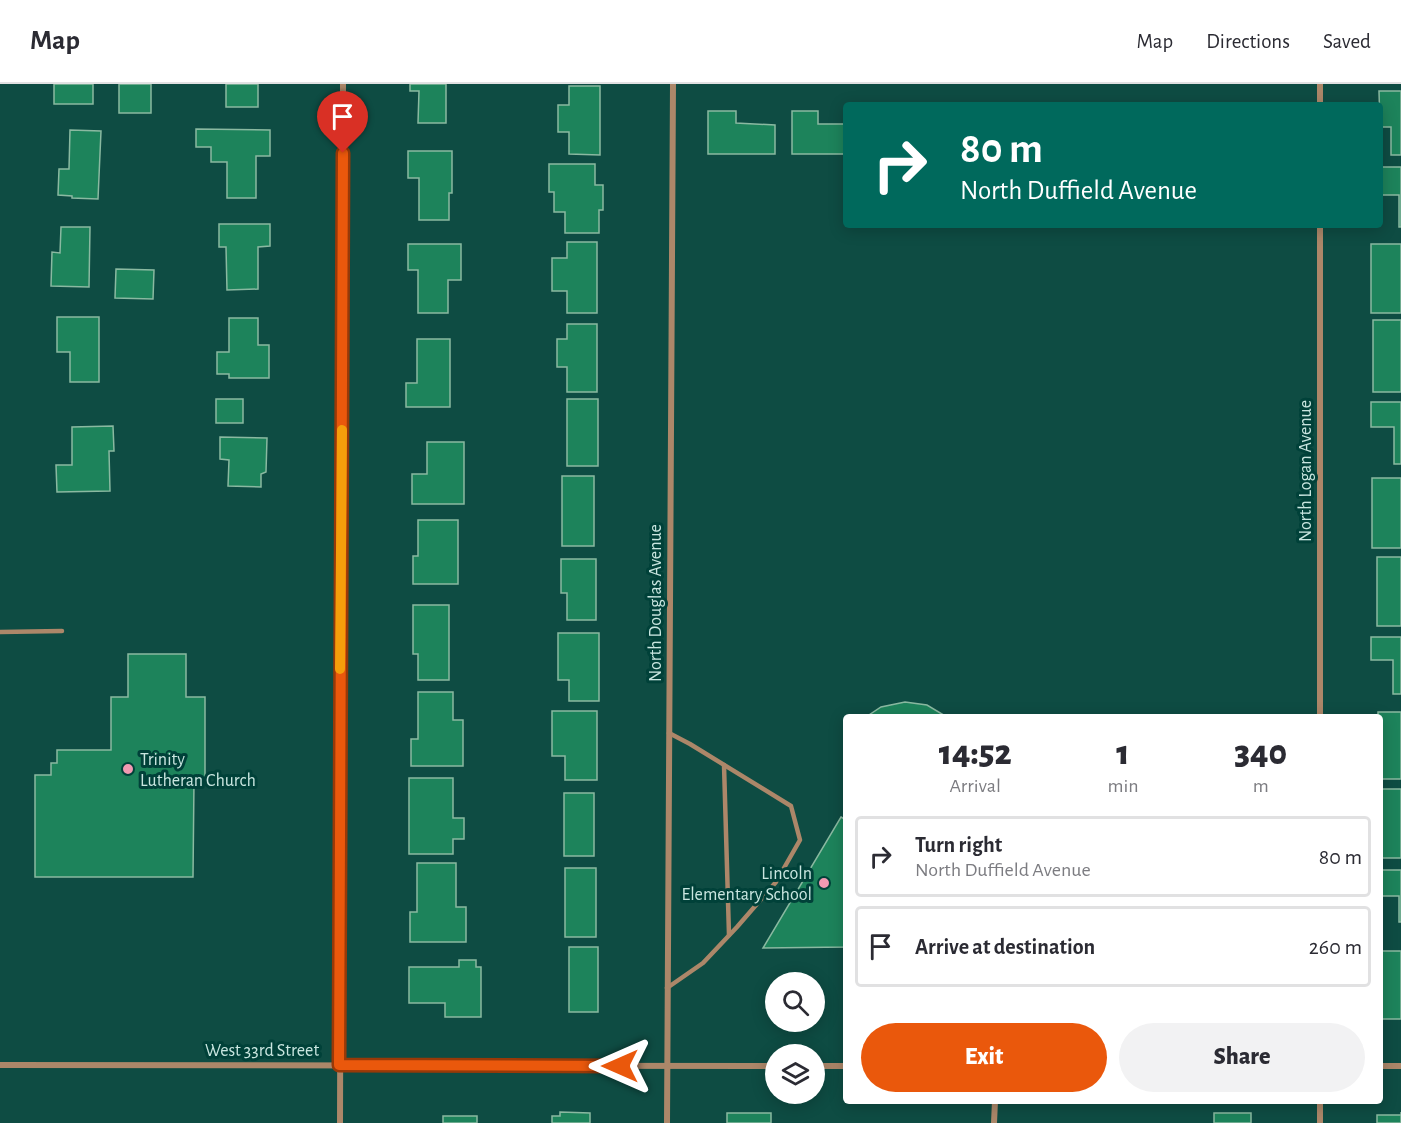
<!DOCTYPE html>
<html lang="en">
<head>
<meta charset="utf-8">
<style>
  :root { --surface:#fff; --page:#f2f2f3; --text:#2b2b33; --muted:#7c7c81; --line:#e1e1e2; --accent:#ea580c }
  body { margin:0; font-family:"Alegreya Sans",sans-serif; background:var(--page); color:var(--text); height:100vh; display:flex; flex-direction:column; font-size:22px; white-space:nowrap }
  * { box-sizing:border-box; margin:0 }
  p { font-size:20px; color:var(--muted) }
  .icon { flex:none; width:33px; height:33px; fill:none; stroke:currentColor; stroke-width:2; stroke-linecap:round; stroke-linejoin:round }
  .map { position:relative; flex:1; overflow:hidden }
  .sheet { position:absolute; left:843px; top:630px; width:540px; height:390px; display:flex; flex-direction:column; background:var(--surface); border-radius:6px; box-shadow:0 3px 15px #0003 }
  .sheet>* { flex:none }
  .guide { position:absolute; left:843px; top:18px; width:540px; height:126px; border-radius:6px; box-shadow:0 3px 15px #0003; background:#00695c; color:#fff; overflow:hidden }
  .controls { position:absolute; left:765px; top:888px; display:grid; gap:12px }
  .controls a { display:grid; place-items:center; width:60px; height:60px; border-radius:50%; background:var(--surface); box-shadow:0 3px 15px #0003; font-size:30px }
  .pin { position:absolute; display:grid; place-items:center; width:51px; height:51px; color:#fff; margin:-62px -26px; border-radius:50% 50% 50% 0; rotate:-45deg; box-shadow:0 0 6px #0007 }
  .pin .icon { rotate:45deg }
  .me { position:absolute; width:66px; margin:-33px; rotate:270deg; stroke-linejoin:round; filter:drop-shadow(0 0 4px #0008) }
  .turn { display:flex; align-items:center; gap:21px; height:126px; padding:0 18px; font-size:27px }
  .turn .icon { width:78px; height:78px; stroke-width:2.5 }
  .turn b { display:block; font-size:42px; line-height:51px }
  .eta { display:flex; justify-content:space-evenly; align-items:center; height:102px; text-align:center }
  .eta b { font-size:36px; font-weight:800; line-height:42px }
  .button { display:flex; gap:12px; margin-top:auto; padding:12px 18px }
  .button a { flex:1; height:69px; border-radius:36px; background:var(--accent); color:#fff; font-size:24px; font-weight:800; line-height:69px; text-align:center }
  .button a+a { background:var(--page); color:var(--text) }
  ul { padding:0; list-style:none }
  li { display:flex; align-items:center; gap:18px; height:81px; margin:0 12px 9px; padding:0 6px; border:3px solid var(--line); border-radius:6px }
  li div { flex:1 }
  li b { display:block; font-size:22px }
  li em { font-style:normal }
  header { display:flex; align-items:center; gap:36px; box-sizing:border-box; height:84px; padding:0 30px; background:var(--surface); border-bottom:2px solid var(--line) }
  header strong { font-size:28px }
  nav { display:flex; gap:33px; margin-inline-start:auto; font-size:21px }
  .map>svg:first-child { display:block }
</style>
</head>
<body>
<header>
<strong>Map</strong>
<nav><a>Map</a><a>Directions</a><a>Saved</a></nav>
</header>
<div class="map">
<svg width="1401" height="1039" viewBox="0 0 1401 1039">
  <rect width="100%" height="100%" fill="#0e4c43"/>
  <g fill="#1d835b" stroke="#8ab9a1" stroke-width="1.5">
    <rect x="54" y="0" width="39" height="20"/>
    <rect x="119" y="0" width="32" height="29"/>
    <rect x="226" y="0" width="32" height="23"/>
    <path d="M410 0H446V39H418L419 7H410Z"/>
    <path d="M569 2H600V71L569 70V48H558V21H569Z"/>
    <path d="M1379 7H1401V71H1391V43H1380Z"/>
    <path d="M708 27H736V39L775 41V70H708Z"/>
    <path d="M792 27H818V40H846V70H792Z"/>
    <path d="M196 45 270 46V72H256V114H227V78H211V63H196Z"/>
    <path d="M70 46 101 47 98 115 72 114V112L58 111 59 85H69Z"/>
    <path d="M408 67H452V109H449V136H419V94H408Z"/>
    <path d="M549 80H595V101H603V126H599V149H565V128H554V108H549Z"/>
    <path d="M1380 83H1401V143H1399V111H1380Z"/>
    <path d="M219 140H270V162L258 163V205L227 206 226 163H219Z"/>
    <path d="M61 143H90L89 203 51 202 52 168 60 169Z"/>
    <path d="M567 158H597V229H567V207H552V174H567Z"/>
    <path d="M408 160H461V196H448V229H418V186H408Z"/>
    <rect x="1371" y="160" width="30" height="69"/>
    <path d="M116 185 154 186 153 215 115 214Z"/>
    <path d="M57 233H99V298H70V268H57Z"/>
    <path d="M229 234H258V261H269V294H229V290H217V268H229Z"/>
    <rect x="1373" y="236" width="28" height="72"/>
    <path d="M567 240H597V308H567V283H557V255H567Z"/>
    <path d="M417 255H450V323H406V299H417Z"/>
    <rect x="216" y="315" width="27" height="24"/>
    <rect x="567" y="315" width="31" height="67"/>
    <path d="M1371 318H1401V380H1394V343H1371Z"/>
    <path d="M113 342 114 367H109L110 407 57 408 56 381H72V343Z"/>
    <path d="M220 353 267 354 266 388 261 390V403L228 402 229 376 220 375Z"/>
    <path d="M427 358H464V420H412V390H427Z"/>
    <rect x="562" y="392" width="32" height="70"/>
    <rect x="1372" y="394" width="29" height="70"/>
    <path d="M418 436H458V500H413V472H418Z"/>
    <rect x="1377" y="473" width="24" height="69"/>
    <path d="M561 475H596V536H567V509H561Z"/>
    <path d="M413 521H449V596H418V570H413Z"/>
    <path d="M558 549H599V617H569V596H558Z"/>
    <path d="M1371 553H1401V610H1393V576H1371Z"/>
    <path d="M128 570H186V613H205V697H194L193 793H35V691H51V679H57V666H111V613H128Z"/>
    <path d="M418 608H453V636H463V682H411V655H418Z"/>
    <path d="M905 618 927 621 947 633H866L881 623Z"/>
    <path d="M552 627H597V696H565V672H552Z"/>
    <path d="M1378 628H1401V695H1380V633H1378Z"/>
    <path d="M409 694H453V734H464V755H453V770H409Z"/>
    <rect x="1380" y="705" width="21" height="69"/>
    <rect x="564" y="709" width="30" height="63"/>
    <path d="M841 733 846 736V863L763 864Z"/>
    <path d="M417 779H456V823H466V858H410V828H417Z"/>
    <rect x="565" y="784" width="31" height="69"/>
    <path d="M1380 786H1401V838H1399V812H1380Z"/>
    <rect x="569" y="863" width="29" height="65"/>
    <rect x="1380" y="867" width="21" height="68"/>
    <path d="M459 876H476V883H481V933H445V919H409V883H459Z"/>
    <path d="M560 1028 590 1029V1039H552V1032H560Z"/>
    <path d="M1401 1028V1039H1377V1031H1401Z"/>
    <rect x="727" y="1029" width="44" height="10"/>
    <rect x="1214" y="1029" width="37" height="10"/>
    <rect x="443" y="1032" width="34" height="7"/>
  </g>
  <g fill="none" stroke-linecap="round" stroke-linejoin="round">
    <g stroke="#ac8769" stroke-width="4.5">
      <path d="M0 548 62 547"/>
      <path d="M724 681 729 851"/>
      <path d="M667 904 703 879 737 843 776 798 800 756 791 722 690 660 669 649"/>
    </g>
    <g stroke="#ac8769" stroke-width="6">
      <path d="M1320 0V21"/>
      <path d="M1320 141V633"/>
      <path d="M0 981 776 982"/>
      <path d="M814 982H846"/>
      <path d="M1380 982H1401"/>
      <path d="M340 1039 343 0"/>
      <path d="M667 1039 673 0"/>
      <path d="M994 1039 995 1017"/>
      <path d="M1320 1039V1017"/>
    </g>
  </g>
  <g fill="none" stroke-linecap="round" stroke-linejoin="round">
    <defs>
      <path id="route" d="M343 69 339 981 620 982"/>
    </defs>
    <use href="#route" stroke="#983908" stroke-width="15"/>
    <use href="#route" stroke="#ea580c" stroke-width="10"/>
    <path stroke="#f59e0b" stroke-width="10" d="M340 585 342 346"/>
  </g>
  <g fill="#f19ab2" stroke="#004139" stroke-width="2">
    <circle cx="128" cy="685" r="6"/>
    <circle cx="824" cy="799" r="6"/>
  </g>
  <g text-anchor="middle" stroke-width="6" stroke-linejoin="round" paint-order="stroke">
    <g font-size="18" fill="#c9e6e0" stroke="#004139">
      <text transform="translate(1305 387) rotate(-90)" y="6">North Logan Avenue</text>
      <text transform="translate(655 519) rotate(-90)" y="6">North Douglas Avenue</text>
      <text x="262" y="972">West 33rd Street</text>
    </g>
    <g font-size="18" fill="#c9e6e0" stroke="#004139" text-anchor="start">
      <text x="140" y="681">Trinity<tspan x="140" dy="21">Lutheran Church</tspan></text>
      <text x="812" y="795" text-anchor="end">Lincoln<tspan x="812" dy="21">Elementary School</tspan></text>
    </g>
  </g>
</svg>
<div class="controls">
<a><svg class="icon" aria-label="search" viewBox="0 0 24 24"><circle cx="10" cy="10" r="6"/><path d="M15 15l6 6"/></svg></a>
<a><svg class="icon" aria-label="layers" viewBox="0 0 24 24"><path d="M12 4l9 5-9 5-9-5zM3 14l9 5 9-5"/></svg></a>
</div>
<div class="pin" style="left:343px;top:69px;background:#d93025"><svg class="icon" aria-label="arrive" viewBox="0 0 24 24"><path d="M6 21V4h12l-3 4 3 4H6"/></svg></div>
<svg class="me" style="left:620px;top:982px" viewBox="-20 -20 40 40"><path d="M0-17L14 15 0 8-14 15z" fill="#ea580c" stroke="#fff" stroke-width="4"/></svg>
<div class="guide">
<div class="turn"><svg class="icon" aria-label="right" viewBox="0 0 24 24"><path d="M7 20v-9h11M14 6l5 5-5 5"/></svg><div><b>80 m</b>North Duffield Avenue</div></div>
</div>
<section class="sheet">
<div class="eta">
<div><b>14:52</b><p>Arrival</p></div>
<div><b>1</b><p>min</p></div>
<div><b>340</b><p>m</p></div>
</div>
<ul>
<li><svg class="icon" aria-label="right" viewBox="0 0 24 24"><path d="M7 20v-9h11M14 6l5 5-5 5"/></svg><div><b>Turn right</b><p>North Duffield Avenue</p></div><em>80 m</em></li>
<li><svg class="icon" aria-label="arrive" viewBox="0 0 24 24"><path d="M6 21V4h12l-3 4 3 4H6"/></svg><div><b>Arrive at destination</b></div><em>260 m</em></li>
</ul>
<div class="button"><a>Exit</a><a>Share</a></div>
</section>
</div>
</body>
</html>
